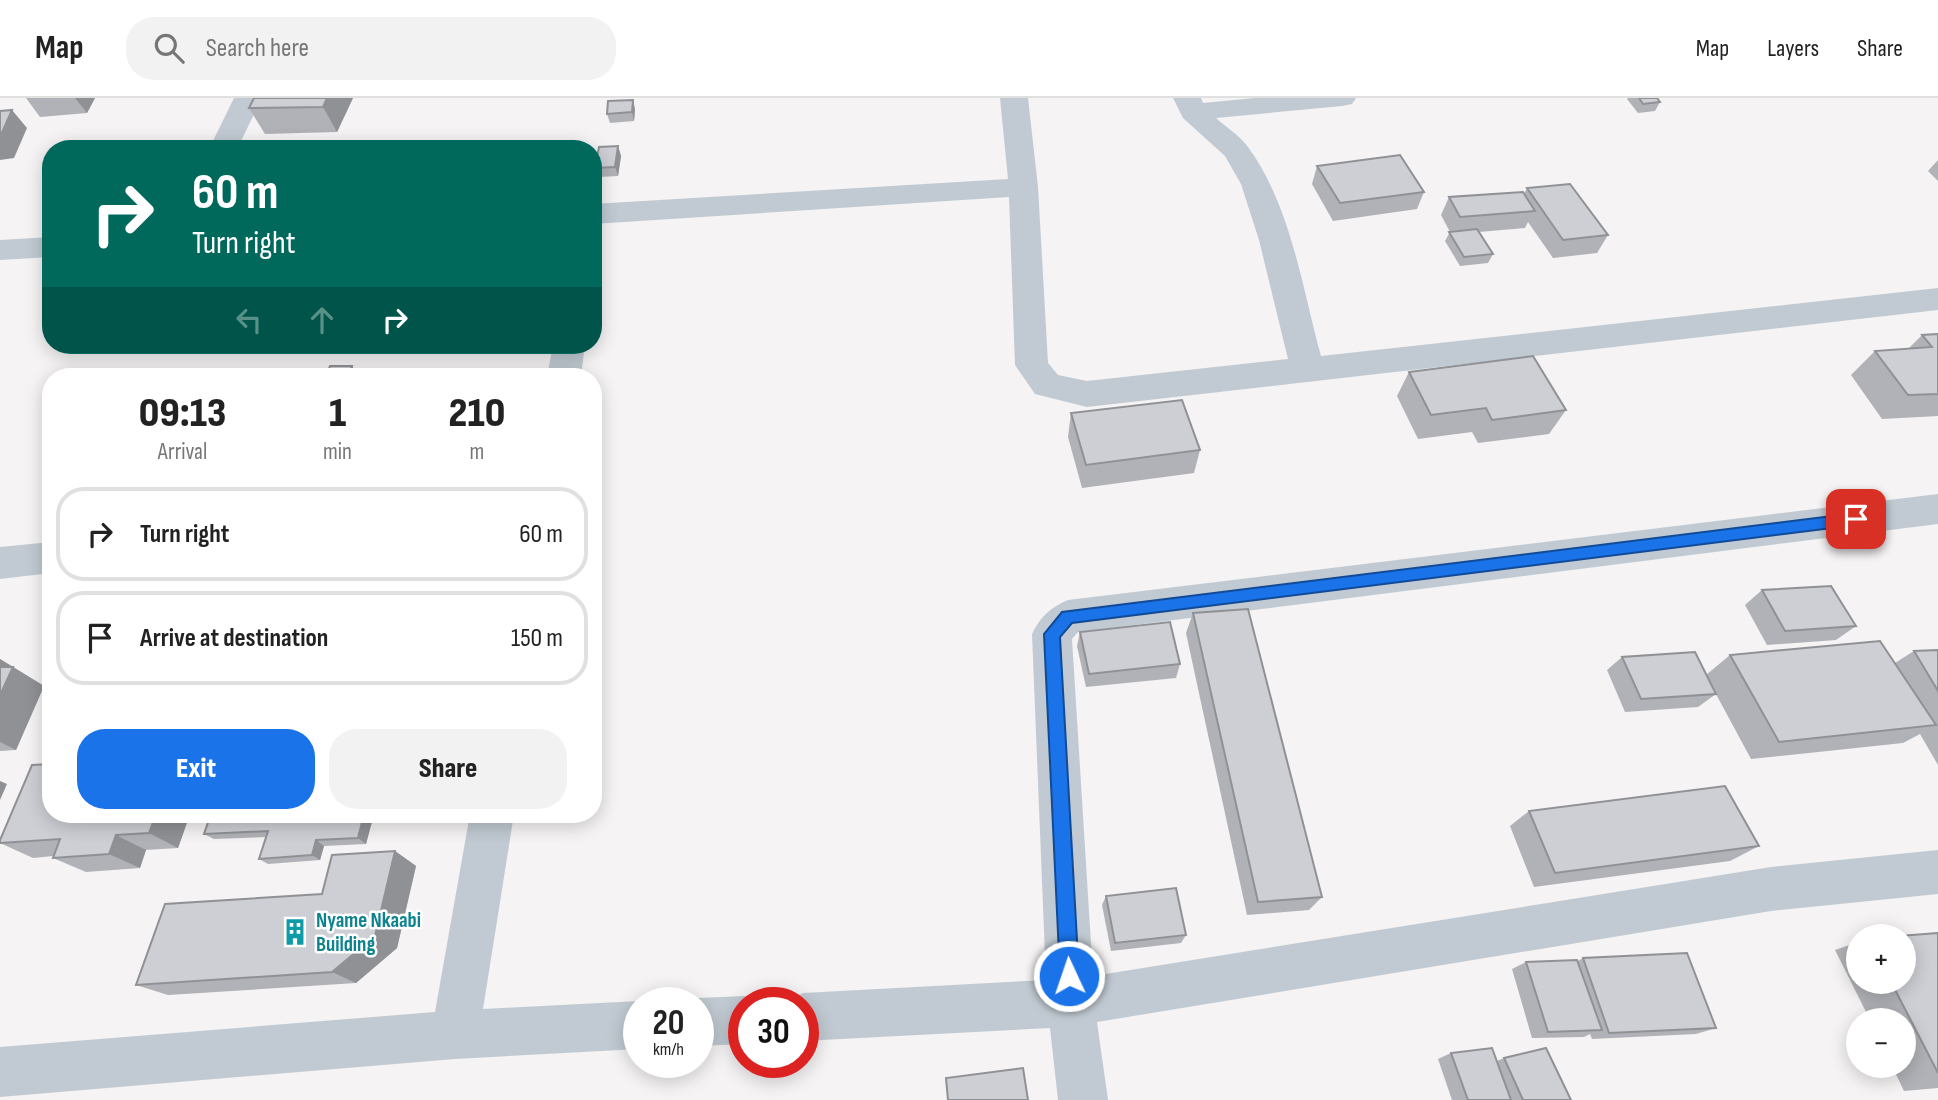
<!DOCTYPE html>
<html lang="en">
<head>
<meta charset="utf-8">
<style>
  :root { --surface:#fff; --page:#f2f2f2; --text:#222; --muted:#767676; --line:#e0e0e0; --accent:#1a73e8 }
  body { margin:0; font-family:"Sofia Sans Condensed",sans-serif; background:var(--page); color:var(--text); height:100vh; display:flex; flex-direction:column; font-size:26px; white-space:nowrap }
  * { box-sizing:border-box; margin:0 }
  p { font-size:23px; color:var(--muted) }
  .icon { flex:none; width:38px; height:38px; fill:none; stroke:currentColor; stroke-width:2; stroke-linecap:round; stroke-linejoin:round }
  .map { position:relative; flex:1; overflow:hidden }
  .panel { position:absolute; left:42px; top:270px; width:560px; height:455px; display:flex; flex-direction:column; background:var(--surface); border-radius:28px; box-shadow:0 4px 18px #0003 }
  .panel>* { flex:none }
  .banner { position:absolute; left:42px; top:42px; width:560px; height:214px; border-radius:28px; box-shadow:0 4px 18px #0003; background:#00695c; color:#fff; overflow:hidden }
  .buttons { position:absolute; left:1846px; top:826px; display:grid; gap:14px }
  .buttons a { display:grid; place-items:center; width:70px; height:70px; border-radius:50%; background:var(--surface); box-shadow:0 4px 18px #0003; font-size:35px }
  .speed { position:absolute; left:623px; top:889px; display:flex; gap:14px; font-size:35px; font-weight:700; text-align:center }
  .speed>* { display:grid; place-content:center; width:91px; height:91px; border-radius:50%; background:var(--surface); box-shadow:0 4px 18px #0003; line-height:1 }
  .speed small { font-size:18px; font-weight:400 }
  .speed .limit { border:10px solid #d22; background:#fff; color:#111 }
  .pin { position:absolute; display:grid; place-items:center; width:60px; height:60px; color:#fff; margin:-30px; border-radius:14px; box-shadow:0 4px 10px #0006 }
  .me { position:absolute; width:77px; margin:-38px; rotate:357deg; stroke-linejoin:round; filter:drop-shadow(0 0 5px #0008) }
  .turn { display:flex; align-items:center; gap:24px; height:147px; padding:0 35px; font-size:32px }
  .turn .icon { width:91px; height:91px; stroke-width:2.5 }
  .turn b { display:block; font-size:49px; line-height:60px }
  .lanes { display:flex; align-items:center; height:66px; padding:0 35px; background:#0003; justify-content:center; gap:35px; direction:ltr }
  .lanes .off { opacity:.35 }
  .eta { display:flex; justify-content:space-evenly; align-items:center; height:119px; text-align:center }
  .eta b { font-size:42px; font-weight:800; line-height:49px }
  .primary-button { display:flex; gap:14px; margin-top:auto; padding:14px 35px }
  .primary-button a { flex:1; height:80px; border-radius:28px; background:var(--accent); color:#fff; font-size:28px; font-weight:800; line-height:80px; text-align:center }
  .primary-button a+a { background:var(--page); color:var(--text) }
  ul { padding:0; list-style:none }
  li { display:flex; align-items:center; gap:21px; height:94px; margin:0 14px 10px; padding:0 21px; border:4px solid var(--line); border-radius:28px }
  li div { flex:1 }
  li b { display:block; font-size:26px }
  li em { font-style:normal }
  header { display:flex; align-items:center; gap:42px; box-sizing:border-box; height:98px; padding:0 35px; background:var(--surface); border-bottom:2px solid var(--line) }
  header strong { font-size:33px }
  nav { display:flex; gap:38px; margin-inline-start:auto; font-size:24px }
  .search { width:490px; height:63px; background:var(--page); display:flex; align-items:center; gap:18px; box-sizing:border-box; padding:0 24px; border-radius:28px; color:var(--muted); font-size:26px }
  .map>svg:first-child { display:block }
</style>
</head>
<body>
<header>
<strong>Map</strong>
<div class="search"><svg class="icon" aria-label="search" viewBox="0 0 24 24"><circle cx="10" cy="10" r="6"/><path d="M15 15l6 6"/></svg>Search here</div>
<nav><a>Map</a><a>Layers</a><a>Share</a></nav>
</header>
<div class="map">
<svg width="1938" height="1002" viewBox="0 0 1938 1002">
  <rect width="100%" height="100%" fill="#f5f3f3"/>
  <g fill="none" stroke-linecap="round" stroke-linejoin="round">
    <g fill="#c1cad2" fill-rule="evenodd">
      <path d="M234 0H262L237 51H209Z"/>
      <path d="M1000 0H1028L1038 89 1048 265 1058 277 1087 283 1288 261 1259 142 1241 86 1225 58 1183 20 1173 0H1201L1203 5 1255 0H1356L1352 6 1342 8 1216 20C1226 29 1240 38 1248 49 1291 108 1302 189 1321 258L1938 190V212L1087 309 1035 296 1015 267 1009 99 593 126V106L1008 81Z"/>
      <path d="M51 139V159L0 162V142Z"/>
      <path d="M553 247H585L581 278H547Z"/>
      <path d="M1938 396V426L1078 534 1072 541 1093 878 1771 769 1938 752V796L1771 813 1097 924 1108 1002H1058L1050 930 803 943V905H785L803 895 1046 882 1032 536C1040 519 1051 509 1068 502Z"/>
      <path d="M51 444V475L0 481V449Z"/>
      <path d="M470 716H514L483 911 639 903 643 905H639V951L455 961 0 999V949L435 914Z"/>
      <path d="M744 898 760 905H744V946L698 948V905H686L698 900Z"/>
    </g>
  </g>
  <g fill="#b0b2b7">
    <path d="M26 0H95L87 15 40 19Z"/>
    <path d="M353 0 337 34 265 36 249 10Z"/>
    <path d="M1628 0H1657L1660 4 1655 13 1638 15 1627 1Z"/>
    <path d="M635 11 634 23 610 25 607 16Z"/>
    <path d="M618 48 621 58 618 78 599 79 595 70Z"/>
    <path d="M1938 62V83L1928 73Z"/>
    <path d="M1317 68 1424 94 1417 111 1333 123 1312 86Z"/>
    <path d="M1527 90 1608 137 1597 155 1553 160 1528 124 1525 130 1479 134 1493 156 1488 165 1460 168 1445 143 1450 134 1441 117 1449 99 1524 96Z"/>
    <path d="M1938 236V318L1882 321 1851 277 1875 253 1908 251 1922 237Z"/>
    <path d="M1409 274 1566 312 1549 336 1478 345 1472 334 1418 341 1397 298Z"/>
    <path d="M1071 315 1200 352 1194 375 1082 390 1068 339Z"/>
    <path d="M1762 492 1856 528 1836 542 1767 547 1745 507Z"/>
    <path d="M1193 515 1322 799 1309 812 1247 817 1186 535Z"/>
    <path d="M1080 534 1180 566 1176 580 1086 589 1077 548Z"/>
    <path d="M1938 552V667L1920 636 1903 645 1751 661 1710 585 1716 596 1698 609 1625 614 1607 572 1622 559 1706 577 1730 557 1895 565 1914 553Z"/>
    <path d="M0 561 44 588 16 652 0 653Z"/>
    <path d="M1529 713 1759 748 1730 763 1534 789 1510 728Z"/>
    <path d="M190 716 178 750 146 752 140 770 86 774 53 760V758L33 760 0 745V742Z"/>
    <path d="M374 716 366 746 324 748 320 762 268 766 259 761 266 739 214 741 204 736Z"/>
    <path d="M395 753 416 768 397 850 356 885 168 897 136 887 322 796Z"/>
    <path d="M1106 798 1186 837 1181 845 1111 853 1102 807Z"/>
    <path d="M1938 835V990L1904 993 1892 968H1904V922H1870L1835 852 1858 844V884H1904Z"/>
    <path d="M1583 860 1716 930 1696 936 1592 941 1590 936 1584 939 1532 940 1512 871 1526 864 1578 863Z"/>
    <path d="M1451 955 1497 963 1504 960 1571 1002H1452L1438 961Z"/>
  </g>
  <g fill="#909195">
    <path d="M75 0H95L87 15Z"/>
    <path d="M327 0H353L337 34 323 9Z"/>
    <path d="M633 2 635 11 634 23 632 14Z"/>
    <path d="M12 12 27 30 14 60 0 62V39Z"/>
    <path d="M618 48 621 58 618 78 615 69Z"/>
    <path d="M352 268 358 277 357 278H348Z"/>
    <path d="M0 561 44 588 16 652 0 644Z"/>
    <path d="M0 683 7 686 0 702Z"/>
    <path d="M156 716H190L178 750 149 735Z"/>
    <path d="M364 716H374L366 746 358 740Z"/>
    <path d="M116 737 146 752 140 770 109 756Z"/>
    <path d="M316 742 324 748 320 762 312 757Z"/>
    <path d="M395 753 416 768 397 850 356 885 332 874Z"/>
  </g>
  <g fill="#cdcfd5" stroke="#909195" stroke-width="2">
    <path d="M254 0H327L323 9 249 10Z"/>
    <path d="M1639 0H1657L1660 4 1643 6Z"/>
    <path d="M633 2 632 14 607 16 608 3Z"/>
    <path d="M12 12 0 39V13Z"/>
    <path d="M618 48 615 69 595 70 599 49Z"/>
    <path d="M1400 57 1424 94 1340 105 1317 68Z"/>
    <path d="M1570 86 1608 137 1563 142 1527 90Z"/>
    <path d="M1523 94 1535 113 1460 119 1449 99Z"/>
    <path d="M1477 131 1493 156 1464 159 1449 134Z"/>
    <path d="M1938 236V296L1908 297 1875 253 1932 249 1922 237Z"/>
    <path d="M1533 258 1566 312 1492 322 1486 310 1431 317 1409 274Z"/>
    <path d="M330 268H352L348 278H326Z"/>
    <path d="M216 276 215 278H192V277Z"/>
    <path d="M1182 302 1200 352 1086 367 1071 315Z"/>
    <path d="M1831 488 1856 528 1785 533 1762 492Z"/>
    <path d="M1248 511 1322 799 1258 804 1193 515Z"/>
    <path d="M1170 524 1180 566 1089 576 1080 534Z"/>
    <path d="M1880 543 1936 627 1779 644 1730 557Z"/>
    <path d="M1938 552V593L1914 553Z"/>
    <path d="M1695 554 1716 596 1641 601 1622 559Z"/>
    <path d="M0 569H13L0 597Z"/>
    <path d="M51 666V716H156L149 735 116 737 109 756 53 760 60 741 0 745V742L32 667Z"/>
    <path d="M1725 688 1759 748 1555 775 1529 713Z"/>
    <path d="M211 716H364L358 740 316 742 312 757 259 761 268 733 204 736Z"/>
    <path d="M395 753 375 838 332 874 136 887 165 806 322 796 332 757Z"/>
    <path d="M1176 790 1186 837 1115 845 1106 798Z"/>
    <path d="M1938 835V975L1891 884H1904V838H1899Z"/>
    <path d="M1687 855 1716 930 1609 935 1583 860Z"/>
    <path d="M1577 862 1602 932 1548 934 1526 864Z"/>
    <path d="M1492 950 1511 1002H1468L1451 955Z"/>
    <path d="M1546 950 1571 1002H1523L1504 960Z"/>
    <path d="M1023 970 1028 1002H948L946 980Z"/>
  </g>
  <path fill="#1a73e8" stroke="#114b97" stroke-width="2" d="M1856 415 1864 421 1856 427 1072 525 1060 539 1079 878 1076 885 1069 888 1063 885 1060 878 1044 536 1062 514Z"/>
  <defs>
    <symbol id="building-bare" viewBox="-9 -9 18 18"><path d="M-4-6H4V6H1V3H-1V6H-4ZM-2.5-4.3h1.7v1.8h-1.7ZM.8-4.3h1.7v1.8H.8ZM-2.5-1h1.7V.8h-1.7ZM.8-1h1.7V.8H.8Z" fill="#0f9aa8" stroke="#fff" stroke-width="2.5" paint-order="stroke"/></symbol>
  </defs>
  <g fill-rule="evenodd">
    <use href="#building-bare" x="276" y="815" width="38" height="38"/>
  </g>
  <g text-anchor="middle" stroke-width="5" stroke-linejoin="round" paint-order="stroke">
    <g font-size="21" font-weight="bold" fill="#0d838f" stroke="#fff" text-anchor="start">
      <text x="316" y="829">Nyame Nkaabi<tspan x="316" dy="24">Building</tspan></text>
    </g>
  </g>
</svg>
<div class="buttons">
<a>+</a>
<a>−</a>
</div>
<div class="speed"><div>20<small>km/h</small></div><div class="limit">30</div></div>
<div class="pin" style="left:1856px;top:421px;background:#d93025"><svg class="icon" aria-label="arrive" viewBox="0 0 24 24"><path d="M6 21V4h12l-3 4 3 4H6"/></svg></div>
<svg class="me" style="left:1069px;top:878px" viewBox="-20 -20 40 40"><circle r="17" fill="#1a73e8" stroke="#fff" stroke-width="3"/><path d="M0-11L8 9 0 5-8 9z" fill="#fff"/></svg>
<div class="banner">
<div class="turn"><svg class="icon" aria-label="right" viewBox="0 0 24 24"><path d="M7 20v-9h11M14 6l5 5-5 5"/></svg><div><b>60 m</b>Turn right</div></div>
<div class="lanes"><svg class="icon off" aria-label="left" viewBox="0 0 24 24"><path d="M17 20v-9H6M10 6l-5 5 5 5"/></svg><svg class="icon off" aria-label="ahead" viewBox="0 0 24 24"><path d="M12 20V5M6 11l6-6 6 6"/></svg><svg class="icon" aria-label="right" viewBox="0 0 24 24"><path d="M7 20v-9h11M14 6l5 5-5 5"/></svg></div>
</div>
<section class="panel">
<div class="eta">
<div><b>09:13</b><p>Arrival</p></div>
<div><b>1</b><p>min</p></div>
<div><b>210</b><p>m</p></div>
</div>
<ul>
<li><svg class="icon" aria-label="right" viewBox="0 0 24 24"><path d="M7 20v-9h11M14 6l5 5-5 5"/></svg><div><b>Turn right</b></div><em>60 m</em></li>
<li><svg class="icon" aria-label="arrive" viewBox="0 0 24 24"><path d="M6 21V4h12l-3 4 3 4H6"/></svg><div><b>Arrive at destination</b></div><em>150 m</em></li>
</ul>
<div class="primary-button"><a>Exit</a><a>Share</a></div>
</section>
</div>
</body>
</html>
